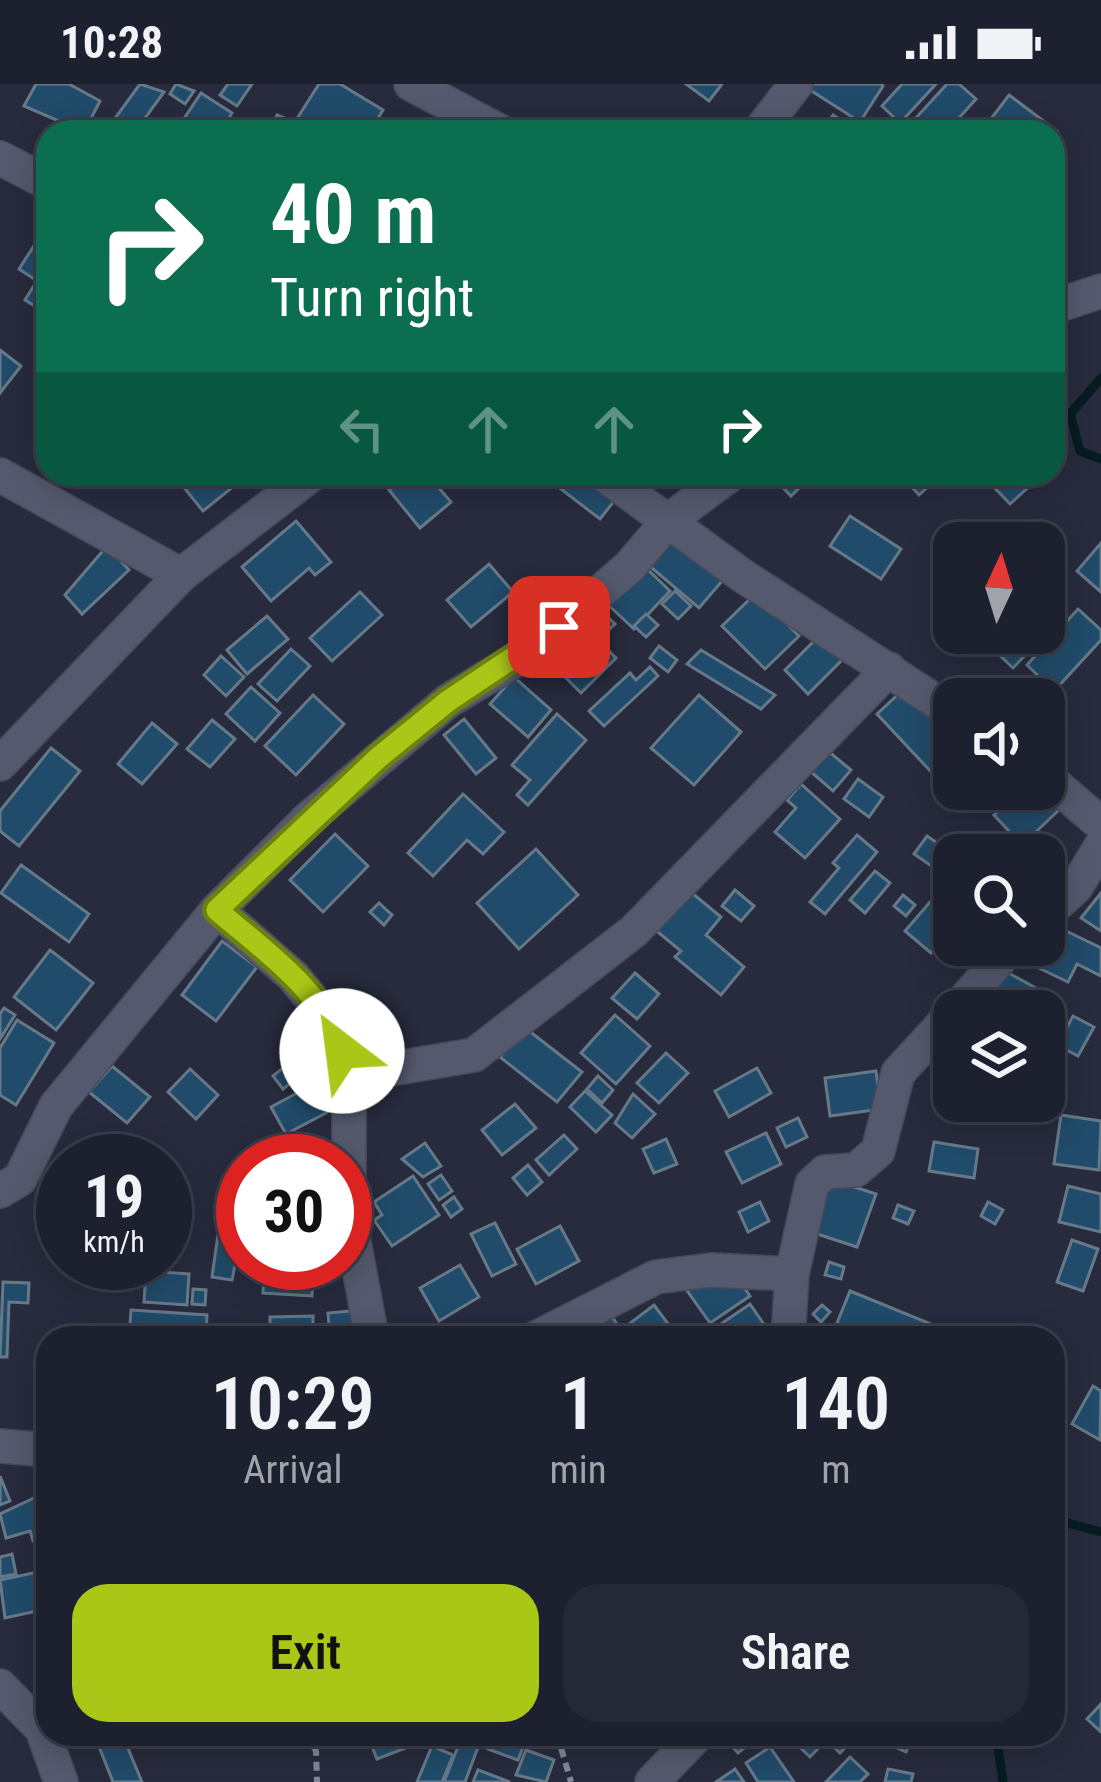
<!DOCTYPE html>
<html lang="en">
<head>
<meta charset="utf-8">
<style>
  :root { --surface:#1d202e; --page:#252836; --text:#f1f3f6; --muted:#a0a3aa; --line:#3b3e4a; --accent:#aac718 }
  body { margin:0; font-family:"Roboto Condensed",sans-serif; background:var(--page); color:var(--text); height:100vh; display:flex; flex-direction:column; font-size:45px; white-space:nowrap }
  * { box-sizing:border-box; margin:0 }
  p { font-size:39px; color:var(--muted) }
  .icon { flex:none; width:66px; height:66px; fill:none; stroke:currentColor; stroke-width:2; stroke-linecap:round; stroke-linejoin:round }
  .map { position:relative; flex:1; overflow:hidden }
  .details { position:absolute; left:36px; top:1242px; width:1029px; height:420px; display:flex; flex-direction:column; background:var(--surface); border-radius:36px; box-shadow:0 6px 30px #0003,0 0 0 3px var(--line) }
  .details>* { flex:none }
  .hud { position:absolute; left:36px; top:36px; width:1029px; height:366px; border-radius:36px; box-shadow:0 6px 30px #0003,0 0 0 3px var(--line); background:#0b6e4f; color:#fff; overflow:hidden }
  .needle { width:78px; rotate:4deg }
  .fabs { position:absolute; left:933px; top:438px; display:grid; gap:24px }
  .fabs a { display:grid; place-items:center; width:132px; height:132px; border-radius:24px; background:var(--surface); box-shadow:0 6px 30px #0003,0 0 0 3px var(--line); font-size:60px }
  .speed { position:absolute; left:36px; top:1050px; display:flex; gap:24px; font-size:60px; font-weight:700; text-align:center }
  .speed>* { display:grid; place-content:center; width:156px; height:156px; border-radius:50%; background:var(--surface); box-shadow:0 6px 30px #0003,0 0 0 3px var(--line); line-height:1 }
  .speed small { font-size:30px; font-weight:400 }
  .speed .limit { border:18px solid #d22; background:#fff; color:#111 }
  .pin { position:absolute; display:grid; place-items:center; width:102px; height:102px; color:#fff; margin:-51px; border-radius:24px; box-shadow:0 6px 18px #0006 }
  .me { position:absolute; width:132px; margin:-66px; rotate:330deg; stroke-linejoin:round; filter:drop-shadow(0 0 9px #0008) }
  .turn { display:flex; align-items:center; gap:42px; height:252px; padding:0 36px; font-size:54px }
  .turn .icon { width:156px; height:156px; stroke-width:2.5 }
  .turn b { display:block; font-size:84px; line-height:102px }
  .lanes { display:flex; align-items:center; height:114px; padding:0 36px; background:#0003; justify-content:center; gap:60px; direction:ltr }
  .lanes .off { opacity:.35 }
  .eta { display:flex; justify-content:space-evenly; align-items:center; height:204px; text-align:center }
  .eta b { font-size:72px; font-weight:600; line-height:84px }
  .primary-button { display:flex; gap:24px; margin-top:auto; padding:24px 36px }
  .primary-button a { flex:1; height:138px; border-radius:36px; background:var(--accent); color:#111; font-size:48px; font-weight:600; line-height:138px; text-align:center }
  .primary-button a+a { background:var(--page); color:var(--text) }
  .status { display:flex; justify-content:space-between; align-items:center; height:84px; padding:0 60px; background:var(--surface); direction:ltr }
  .status svg { height:33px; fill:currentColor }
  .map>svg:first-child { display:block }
</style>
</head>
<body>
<div class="status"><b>10:28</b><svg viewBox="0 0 49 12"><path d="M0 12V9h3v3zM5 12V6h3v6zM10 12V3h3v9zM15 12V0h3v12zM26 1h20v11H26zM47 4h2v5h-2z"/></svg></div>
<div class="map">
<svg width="1101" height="1698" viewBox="0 0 1101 1698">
  <rect width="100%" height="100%" fill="#272b3d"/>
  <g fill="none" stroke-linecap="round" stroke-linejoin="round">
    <g stroke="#071c20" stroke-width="9">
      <path d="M1101 294 1070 330 1080 367 1101 375"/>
      <path d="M1053 1435 1101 1448"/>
      <path d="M996 1650 1003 1698"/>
    </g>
  </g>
  <g fill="#214b6a" stroke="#667989" stroke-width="3">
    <path d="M36 0H69L100 17 84 48 24 22Z"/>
    <path d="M140 0 164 8 135 48H105Z"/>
    <path d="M176 0 194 7 185 20 170 10Z"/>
    <path d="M228 0H252L237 22 220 11Z"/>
    <path d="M319 0H340L383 26 370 48H323L298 33Z"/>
    <path d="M686 0H722L709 17Z"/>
    <path d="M810 0H881L883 2 860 38 807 4Z"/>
    <path d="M902 0H936L900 39 882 22Z"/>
    <path d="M947 0H959L976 15 958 35 965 42 960 48H903Z"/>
    <path d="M201 9 232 29 220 48H207L185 33Z"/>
    <path d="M1009 11 1057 47 1053 53V48L984 44Z"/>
    <path d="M277 31 294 38 290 48 272 42Z"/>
    <path d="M833 31 861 48H823Z"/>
    <path d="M48 140V204L19 185Z"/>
    <path d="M33 203 48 213 46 229 25 216Z"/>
    <path d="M0 266 21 282 0 309Z"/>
    <path d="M173 390H249L203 427Z"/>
    <path d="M408 390H427L451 418 420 444 389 406Z"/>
    <path d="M573 390 615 416 600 435 561 405Z"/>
    <path d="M770 390H813L791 412Z"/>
    <path d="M919 390 930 401 919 411 908 399Z"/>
    <path d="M998 390H1043L1010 420 989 398Z"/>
    <path d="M850 432 901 465 881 495 830 462Z"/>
    <path d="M296 437 331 478 315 491 309 484 271 517 242 483Z"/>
    <path d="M670 451 723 496 699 524 646 479Z"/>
    <path d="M1101 459V508L1077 487Z"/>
    <path d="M107 462 129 486 82 530 65 511Z"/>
    <path d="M641 479 670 507 634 545 604 517Z"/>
    <path d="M489 480 513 508 471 543 447 516Z"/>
    <path d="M675 507 691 522 678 535 662 520Z"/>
    <path d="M360 508 382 531 332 577 310 554Z"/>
    <path d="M756 509 799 552 765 585 722 542Z"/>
    <path d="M594 520 615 540 598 556 616 574 581 609 543 571Z"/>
    <path d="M1078 525 1101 546V556L1054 607 1027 581Z"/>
    <path d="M646 530 658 541 646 553 634 542Z"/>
    <path d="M267 532 288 555 247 590 227 566Z"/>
    <path d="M1044 543 1048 547 1013 584 976 549H1044Z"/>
    <path d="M822 549 846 572 808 610 785 586Z"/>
    <path d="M659 562 677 576 668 588 650 574Z"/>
    <path d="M291 565 310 582 277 617 258 600Z"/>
    <path d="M701 566 775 611 761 625 687 580Z"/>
    <path d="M221 572 244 593 226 612 204 591Z"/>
    <path d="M650 583 658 592 604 642 589 627 630 589 636 596Z"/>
    <path d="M514 593 551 626 528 653 490 620Z"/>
    <path d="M251 603 280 629 255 657 226 630Z"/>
    <path d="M906 603 954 654V673L934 691 877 630Z"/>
    <path d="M313 611 344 640 296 691 265 662Z"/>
    <path d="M699 611 741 648 694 701 651 664Z"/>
    <path d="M557 630 586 656 528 721 517 711 530 696 512 681Z"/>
    <path d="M464 635 496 674 476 690 444 651Z"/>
    <path d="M212 636 235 655 210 683 187 665Z"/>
    <path d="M152 639 177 660 142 700 118 680Z"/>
    <path d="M51 664 80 687 19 762 0 747V727Z"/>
    <path d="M828 667 851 686 833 707 810 687Z"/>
    <path d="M858 695 883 713 869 733 844 715Z"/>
    <path d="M801 700 840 735 805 774 775 748 796 724 787 716Z"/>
    <path d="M975 705H1015L994 725Z"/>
    <path d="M1022 705H1044L1061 724 1022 761 994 731Z"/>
    <path d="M463 710 504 748 483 770 467 756 433 792 408 769Z"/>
    <path d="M335 750 368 782 323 828 290 796Z"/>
    <path d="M857 751 877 768 825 830 810 818 839 784 833 779Z"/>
    <path d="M927 752 952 769 940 788 914 770Z"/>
    <path d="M536 765 578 811 519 865 477 819Z"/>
    <path d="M21 781 89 830 69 858 1 809Z"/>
    <path d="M875 787 890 799 865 829 850 816Z"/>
    <path d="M686 804 721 833 706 851 744 883 721 911 675 873 681 867 653 844Z"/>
    <path d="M735 806 754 822 741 837 722 822Z"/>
    <path d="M1101 809V847L1081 834Z"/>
    <path d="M903 811 915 821 906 832 894 822Z"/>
    <path d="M930 818 954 837 931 869 905 847Z"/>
    <path d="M379 819 392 831 384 841 370 828Z"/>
    <path d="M1058 843 1101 864V892L1077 880 1068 898 1037 883Z"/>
    <path d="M222 857 257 883 216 937 182 911Z"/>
    <path d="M50 866 93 899 56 946 14 913Z"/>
    <path d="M1005 887 1052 913 1044 928 985 923Z"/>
    <path d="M635 889 659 910 637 935 612 914Z"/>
    <path d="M4 924 15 931 0 955V930Z"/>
    <path d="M615 931 650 962 616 1000 581 969Z"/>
    <path d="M1073 932 1094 943 1078 972 1044 954 1049 938 1065 947Z"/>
    <path d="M17 936 54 959 16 1021 0 1011V964Z"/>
    <path d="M524 943 582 988 557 1018 500 973Z"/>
    <path d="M666 969 688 989 659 1019 637 999Z"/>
    <path d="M300 975 309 987 300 994 291 982Z"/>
    <path d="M1044 978 1066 986 1055 1015 1044 1011Z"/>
    <path d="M112 982 150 1013 127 1039 89 1008Z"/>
    <path d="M283 984 293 997 283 1005 273 992Z"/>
    <path d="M757 984 771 1009 729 1033 715 1007Z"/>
    <path d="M190 985 218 1011 196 1035 168 1008Z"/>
    <path d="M876 987 881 1025 830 1032 825 994Z"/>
    <path d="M598 992 613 1006 602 1019 587 1005Z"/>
    <path d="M325 994 339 1022 286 1050 271 1023Z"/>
    <path d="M585 1007 612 1031 596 1048 570 1023Z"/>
    <path d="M633 1010 655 1030 632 1054 615 1039Z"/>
    <path d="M515 1020 536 1044 502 1071 482 1046Z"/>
    <path d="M1061 1031 1101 1037 1099 1086 1054 1080Z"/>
    <path d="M798 1034 807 1053 786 1063 777 1044Z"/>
    <path d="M766 1049 781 1080 742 1099 726 1068Z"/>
    <path d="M564 1051 577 1065 549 1091 536 1076Z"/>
    <path d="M666 1055 677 1080 654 1089 643 1065Z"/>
    <path d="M934 1058 978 1065 974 1094 929 1087Z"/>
    <path d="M425 1059 441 1082 423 1093 402 1075Z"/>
    <path d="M528 1081 542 1098 527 1111 513 1094Z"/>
    <path d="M441 1091 452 1107 439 1116 428 1100Z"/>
    <path d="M413 1092 439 1131 392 1162 374 1136 382 1131 374 1118Z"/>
    <path d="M830 1095 876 1110 857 1163 811 1148Z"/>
    <path d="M1068 1102 1101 1110V1148L1059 1138Z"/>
    <path d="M228 1113 241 1115 237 1136 225 1134Z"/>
    <path d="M454 1113 462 1125 451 1133 443 1121Z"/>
    <path d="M760 1118 769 1137 748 1148 739 1128Z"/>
    <path d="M988 1118 1003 1126 995 1140 981 1132Z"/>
    <path d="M898 1121 914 1127 908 1140 893 1134Z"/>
    <path d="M220 1136 243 1140 232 1196 212 1193Z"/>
    <path d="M495 1139 516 1180 492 1192 471 1150Z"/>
    <path d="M560 1142 579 1177 536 1200 517 1165Z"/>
    <path d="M1072 1156 1098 1165 1083 1207 1057 1198Z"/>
    <path d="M721 1170 750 1212 710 1239 681 1198Z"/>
    <path d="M829 1178 844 1183 841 1195 825 1191Z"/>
    <path d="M265 1179H314L312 1212 263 1209Z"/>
    <path d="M460 1181 479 1213 439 1237 420 1204Z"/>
    <path d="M146 1187 189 1190 187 1221 144 1218Z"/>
    <path d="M3 1198 29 1199 28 1219 9 1218 7 1273H0Z"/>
    <path d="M193 1205 206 1206 205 1221 192 1220Z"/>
    <path d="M850 1207 931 1240 925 1254H872L837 1239Z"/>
    <path d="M750 1220 765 1242 748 1254H726L718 1242Z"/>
    <path d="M654 1221 677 1252 673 1254H639L629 1240Z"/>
    <path d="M822 1221 830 1228 821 1238 813 1230Z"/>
    <path d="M131 1226 207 1231 206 1254H129Z"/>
    <path d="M362 1226 364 1254H330L328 1229Z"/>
    <path d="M609 1228 626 1254H569Z"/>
    <path d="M313 1232V1254H270V1233Z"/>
    <path d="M1093 1302 1101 1307 1100 1356 1072 1340Z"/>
    <path d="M0 1392 10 1417 0 1421Z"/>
    <path d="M47 1408 48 1453 33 1457 30 1447 6 1454 0 1430Z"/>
    <path d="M12 1470 16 1490 0 1493V1473Z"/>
    <path d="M38 1488 46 1525 5 1534 0 1496Z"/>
    <path d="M1101 1620V1648L1087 1635Z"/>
    <path d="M94 1650H122L142 1698H113Z"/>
    <path d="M367 1650H424L426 1656 377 1675Z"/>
    <path d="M463 1650H483L465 1698H444Z"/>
    <path d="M494 1650H528L518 1676 488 1665Z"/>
    <path d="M740 1650 749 1660 738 1669 729 1659Z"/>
    <path d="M786 1650H830L831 1651 810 1673Z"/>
    <path d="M839 1650H858L840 1669 830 1659Z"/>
    <path d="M888 1650H914L906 1668 884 1658Z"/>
    <path d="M432 1662 453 1671 442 1698H417Z"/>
    <path d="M770 1663 794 1698H758L746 1679Z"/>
    <path d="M526 1666 554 1676 546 1698 516 1691Z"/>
    <path d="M850 1673 868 1690 860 1698H826Z"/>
    <path d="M735 1685 744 1698H716Z"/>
    <path d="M888 1685 913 1690 911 1698H885Z"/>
    <path d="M478 1686 510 1698H473Z"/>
  </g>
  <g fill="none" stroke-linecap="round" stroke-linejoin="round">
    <defs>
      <g id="minor">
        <path d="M411 0 501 48"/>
        <path d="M759 48 796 0"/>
        <path d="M0 74 48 99"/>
        <path d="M1053 223 1101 207"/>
        <path d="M603 390 743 492 954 629"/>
        <path d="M0 391 181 491"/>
        <path d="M0 680 181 491 312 390"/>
        <path d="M1044 691 1101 740"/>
        <path d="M217 826 293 892 334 942 349 992V1131L372 1254"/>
        <path d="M1044 832 1076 803 1101 762"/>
        <path d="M955 927 1012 861"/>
        <path d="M349 992 474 971 634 847 889 585"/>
        <path d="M0 1107 20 1095 56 1022 217 826 308 735 448 617 537 563 630 482 668 437 731 390"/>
        <path d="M536 1254 656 1193 711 1186 792 1190"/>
        <path d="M788 1254 792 1190 812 1100 825 1088 856 1086 878 1067 898 989 954 928"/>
        <path d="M0 1362 48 1366"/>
        <path d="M0 1602 42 1645 61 1698"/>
        <path d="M652 1698 698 1650"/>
      </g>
    </defs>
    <use href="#minor" stroke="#464959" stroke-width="36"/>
    <g stroke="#838796" stroke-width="6" stroke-dasharray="9 6" stroke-linecap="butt">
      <path d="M307 1650 316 1667 317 1698"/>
      <path d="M557 1650 571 1698"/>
    </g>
    <use href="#minor" stroke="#54596d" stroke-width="33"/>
  </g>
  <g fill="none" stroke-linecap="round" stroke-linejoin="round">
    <defs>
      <path id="route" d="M342 967C323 906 263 866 217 826L378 674 448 617 559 543"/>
    </defs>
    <use href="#route" stroke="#6e8110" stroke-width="30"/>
    <use href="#route" stroke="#aac718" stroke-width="21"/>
  </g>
</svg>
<div class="fabs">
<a><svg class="needle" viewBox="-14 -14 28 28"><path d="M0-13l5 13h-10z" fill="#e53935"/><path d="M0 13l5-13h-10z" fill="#a0a3aa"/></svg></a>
<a><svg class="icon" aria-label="sound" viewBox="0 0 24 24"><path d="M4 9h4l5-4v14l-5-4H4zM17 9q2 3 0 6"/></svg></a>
<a><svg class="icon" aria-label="search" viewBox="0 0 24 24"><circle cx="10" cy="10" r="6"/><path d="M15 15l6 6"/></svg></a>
<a><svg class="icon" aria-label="layers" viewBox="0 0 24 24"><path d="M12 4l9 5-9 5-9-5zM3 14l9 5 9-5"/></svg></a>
</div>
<div class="speed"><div>19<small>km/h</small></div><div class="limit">30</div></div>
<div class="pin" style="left:559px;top:543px;background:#d93025"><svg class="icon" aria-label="arrive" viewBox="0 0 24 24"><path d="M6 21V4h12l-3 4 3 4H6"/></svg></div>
<svg class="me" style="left:342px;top:967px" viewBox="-20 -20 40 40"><circle r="19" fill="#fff"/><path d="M0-13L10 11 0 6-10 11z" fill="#aac718"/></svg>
<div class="hud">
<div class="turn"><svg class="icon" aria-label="right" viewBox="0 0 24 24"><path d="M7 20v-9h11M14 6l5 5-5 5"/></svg><div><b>40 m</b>Turn right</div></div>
<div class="lanes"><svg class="icon off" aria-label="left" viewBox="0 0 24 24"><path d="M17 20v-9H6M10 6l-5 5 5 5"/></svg><svg class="icon off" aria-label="ahead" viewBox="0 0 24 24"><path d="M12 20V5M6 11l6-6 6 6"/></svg><svg class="icon off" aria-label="ahead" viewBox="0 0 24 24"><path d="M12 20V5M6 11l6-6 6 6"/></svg><svg class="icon" aria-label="right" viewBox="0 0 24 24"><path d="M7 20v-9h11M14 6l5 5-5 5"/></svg></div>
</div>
<section class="details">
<div class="eta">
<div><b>10:29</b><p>Arrival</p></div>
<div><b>1</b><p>min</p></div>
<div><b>140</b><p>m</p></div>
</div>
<div class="primary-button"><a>Exit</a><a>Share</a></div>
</section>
</div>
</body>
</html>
